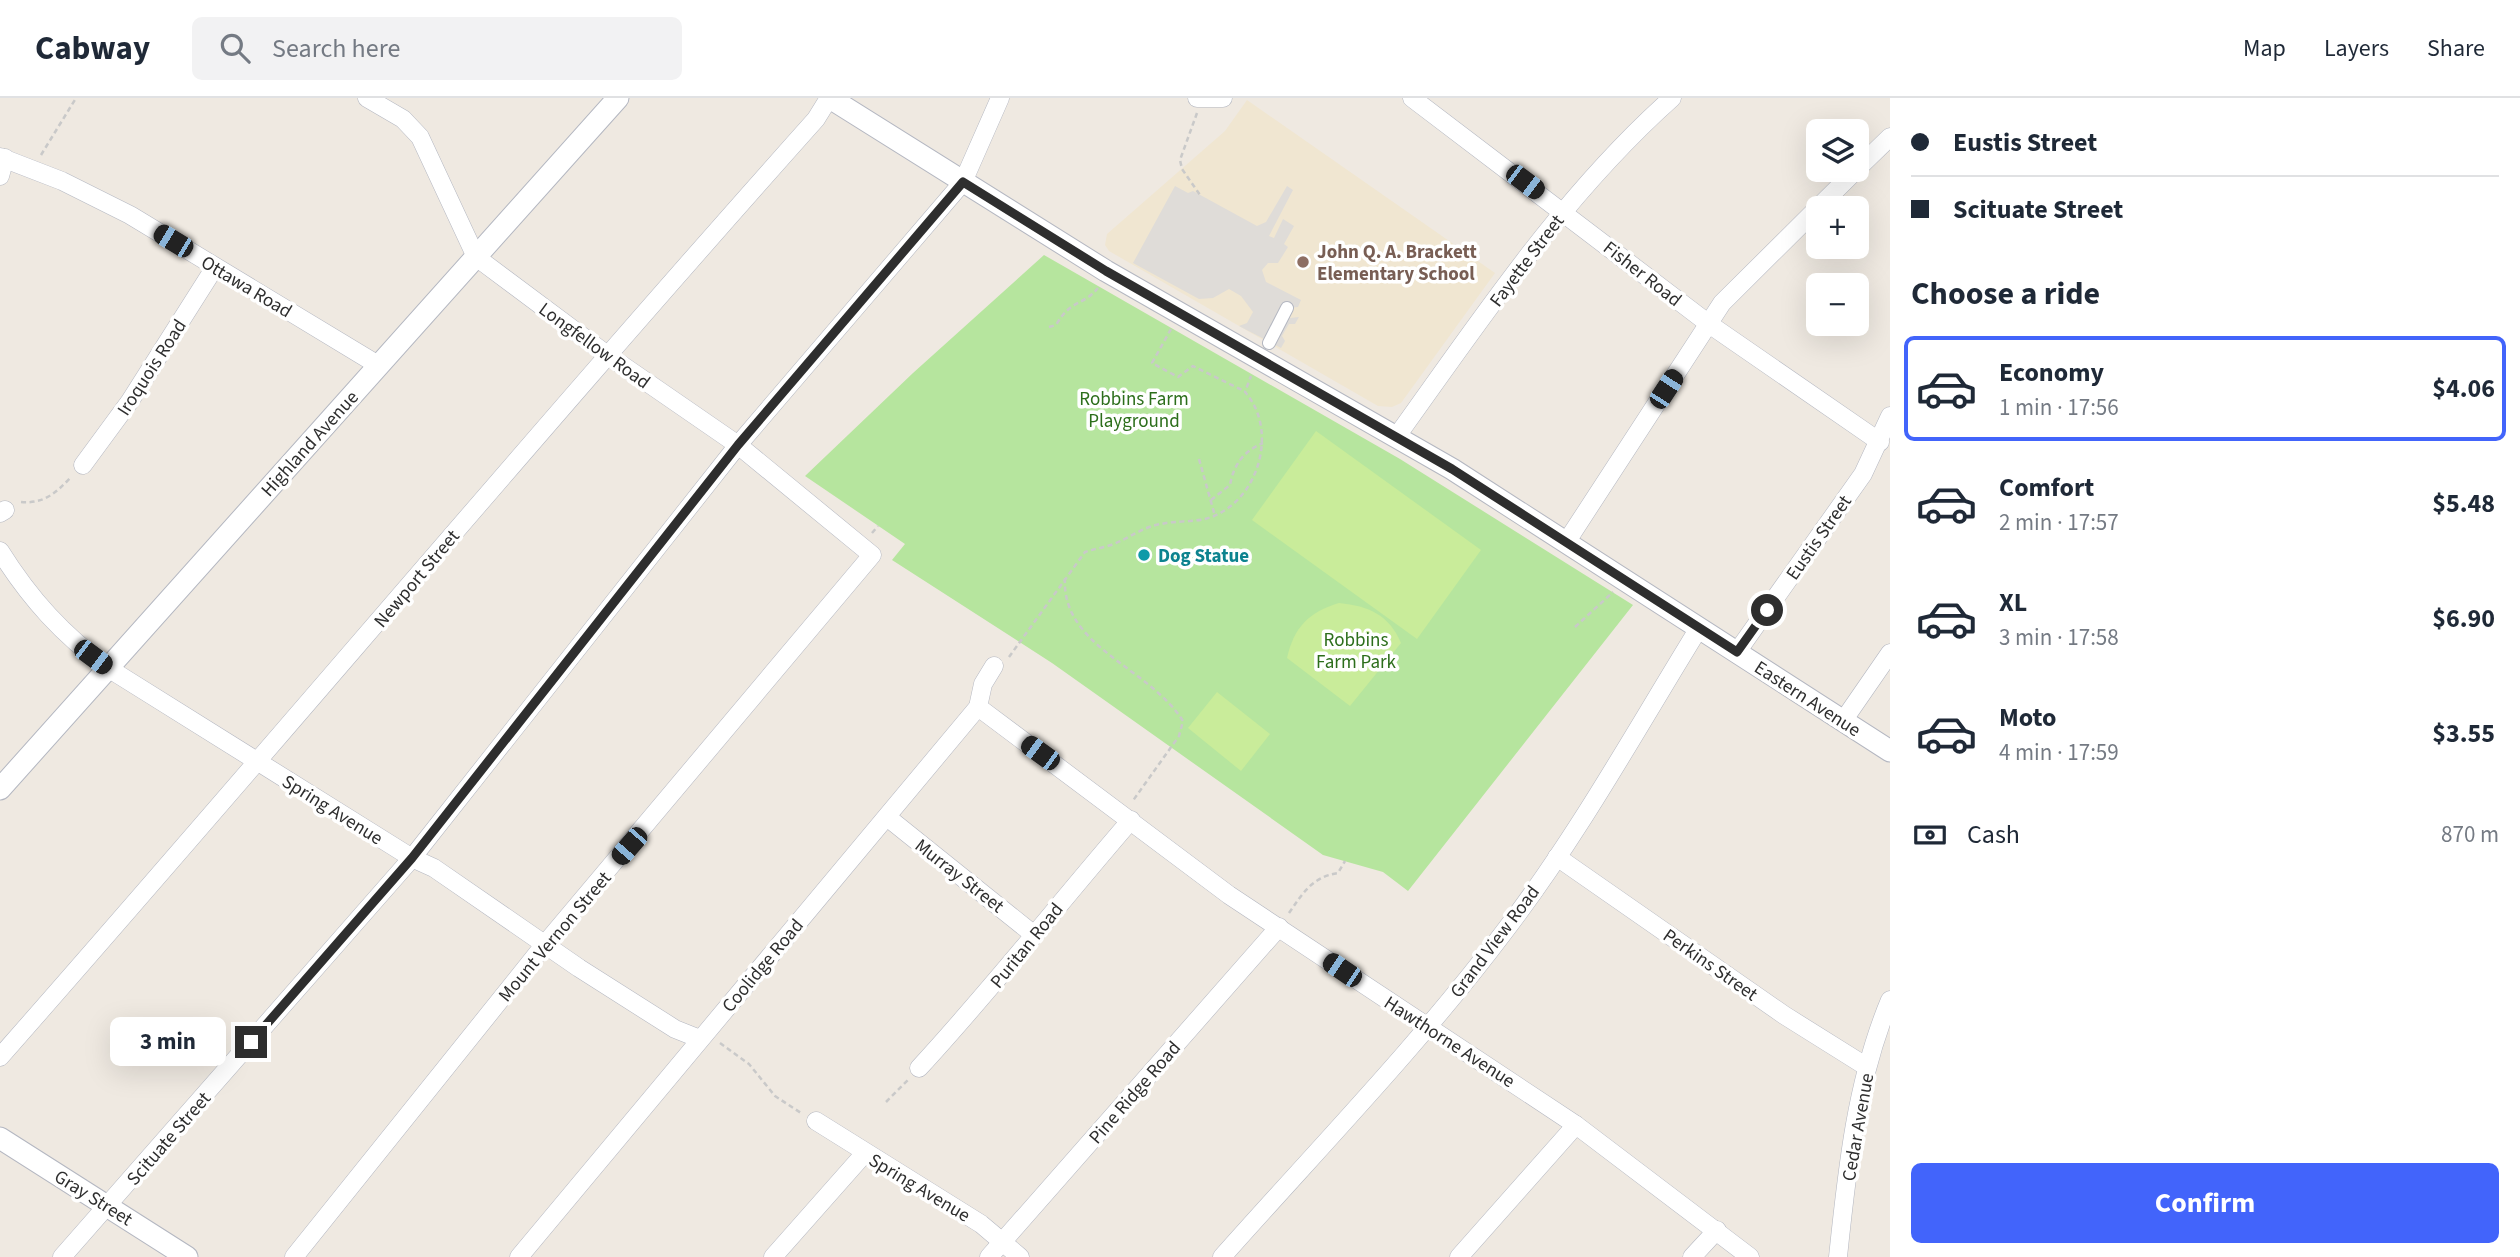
<!DOCTYPE html>
<meta charset="utf-8">
<style>
body{margin:0;font-family:"Source Sans 3",sans-serif;background:#f2f2f3;color:#1f2937;height:100vh;display:flex;flex-direction:column;font-size:26px;white-space:nowrap}
*{box-sizing:border-box;margin:0}
p{font-size:23px;color:#747a83}
.icon{flex:none;width:38px;height:38px;fill:none;stroke:currentColor;stroke-width:2;stroke-linecap:round;stroke-linejoin:round}
.map{position:relative;flex:1;overflow:hidden}
.panel{display:flex;flex-direction:column;background:#fff;width:630px}
.panel>*{flex:none}
.banner{display:grid;align-content:center;height:154px;padding:0 21px;background:#fff}
.controls{position:absolute;left:1806px;top:21px;display:grid;gap:14px}
.controls a{display:grid;place-items:center;width:63px;height:63px;border-radius:10px;background:#fff;box-shadow:0 7px 28px #0002;font-size:35px}
.end{position:absolute;width:32px;height:32px;margin:-16px;border:9px solid #2e2e2e;background:#fff;box-shadow:0 0 0 4px #fff}
.from{border-radius:50%}
.bubble{position:absolute;height:49px;border-radius:10px;background:#fff;box-shadow:0 7px 28px #0002;font-size:23px;font-weight:700;line-height:49px;text-align:center}
.car{position:absolute;width:21px;height:42px;margin:-21px -10px;border-radius:9px;box-shadow:0 0 5px 2px #0007;background:linear-gradient(#222 24%,#8ab4d8 0 40%,#222 0 76%,#8ab4d8 0 86%,#222 0)}
.banner b{display:flex;align-items:center;gap:24px;height:66px;font-size:26px}
.banner b+b{border-top:2px solid #e0e1e3}
.banner i{width:18px;height:18px;background:#1f2937}
ul{padding:0;list-style:none}
li{display:flex;align-items:center;gap:21px;height:105px;margin:0 14px 10px;padding:0 7px;border:4px solid transparent;border-radius:10px}
li div{flex:1}
li b{display:block;font-size:26px}
li em{font-style:normal;font-weight:700}
li.on{border-color:#4264fb}
li>.icon{width:63px;height:63px;stroke-width:1.5}
h2{padding:0 21px;font-size:32px;line-height:84px}
.pay{display:flex;align-items:center;gap:18px;height:77px;padding:0 21px;font-size:26px}
.pay p{margin-inline-start:auto}
.cta{display:flex;gap:14px;margin-top:auto;padding:14px 21px}
.cta a{flex:1;height:80px;border-radius:10px;background:#4264fb;color:#fff;font-size:28px;font-weight:700;line-height:80px;text-align:center}
header{display:flex;align-items:center;gap:42px;box-sizing:border-box;height:98px;padding:0 35px;background:#fff;border-bottom:2px solid #e0e1e3}
header strong{font-size:33px}
nav{display:flex;gap:38px;margin-inline-start:auto;font-size:24px}
.search{width:490px;height:63px;background:#f2f2f3;display:flex;align-items:center;gap:18px;box-sizing:border-box;padding:0 24px;border-radius:10px;color:#747a83;font-size:26px}
main{display:flex;flex:1;min-height:0}
.map>svg:first-child{display:block}
.education{fill:#f0e6d1}
.green{fill:#b6e59e}
.pitch{fill:#c9ec9a}
.plaza{fill:#dfdcd8}
.lines{fill:none;stroke-linecap:round;stroke-linejoin:round}
.pedestrian-casing{stroke:#b4b7c1;stroke-width:14}
.minor-casing{stroke:#b4b7c1;stroke-width:19}
.tertiary-casing{stroke:#b4b7c1;stroke-width:23}
.path{stroke:#c9c9c9;stroke-width:2.5;stroke-dasharray:5 3.5;stroke-linecap:butt}
.pedestrian{stroke:#fff;stroke-width:12}
.minor{stroke:#fff;stroke-width:18}
.tertiary{stroke:#fff;stroke-width:21}
.route{stroke:#2e2e2e;stroke-width:9}
.education-dot{fill:#8d6e63;stroke:#fff;stroke-width:2.5}
.culture-dot{fill:#0f9aa8;stroke:#fff;stroke-width:2.5}
.labels{text-anchor:middle;stroke-width:7;stroke-linejoin:round;paint-order:stroke}
.education-label{font-size:19px;font-weight:bold;fill:#785e54;stroke:#fff;text-anchor:start}
.street-label{font-size:19px;fill:#2e2e2e;stroke:#fff}
.park-label{font-size:19px;fill:#2c6e1b;stroke:#fff}
.culture-label{font-size:19px;font-weight:bold;fill:#0d838f;stroke:#fff;text-anchor:start}
</style>
<header>
<strong>Cabway</strong>
<div class="search"><svg class="icon" aria-label="search" viewBox="0 0 24 24"><circle cx="10" cy="10" r="6"/><path d="M15 15l6 6"/></svg>Search here</div>
<nav><a>Map</a><a>Layers</a><a>Share</a></nav>
</header>
<main>
<div class="map">
<svg width="1890" height="1159" viewBox="0 0 1890 1159">
<rect width="100%" height="100%" fill="#efe9e1"/>
<path class="education" d="M1247 2 1495 175 1401 305 1392 309 1378 308 1109 153 1105 147 1107 136 1225 33Z"/>
<path class="green" d="M1044 157 1400 361 1633 507 1408 793 1383 774 1323 757 1052 565 892 462 905 446 805 378 913 275Z"/>
<g class="pitch">
<path d="M1316 333 1481 452 1417 541 1252 422Z"/>
<path d="M1339 505C1369 508 1389 517 1401 545L1350 608 1287 560C1294 529 1309 514 1339 505Z"/>
<path d="M1217 594 1270 636 1241 673 1188 630Z"/>
</g>
<path class="plaza" d="M1175 88 1188 95 1193 93 1257 128 1266 124 1287 88 1293 92 1269 138 1274 140 1283 121 1294 128 1284 146 1288 149 1278 165H1268L1262 172 1266 184 1301 202 1298 209 1289 210 1290 220 1299 219 1295 226H1289L1282 238 1285 243 1281 250 1239 228 1247 225 1253 214 1241 198 1229 191 1213 200 1199 201 1133 165Z"/>
<g class="lines">
<g class="pedestrian-casing">
<path id="pedestrian" d="M1269 245 1287 210"/>
</g>
<g class="minor-casing">
<g id="minor">
<path d="M1197 0H1223"/>
<path d="M1412 0 1709 226 1880 344"/>
<path d="M0 59 62 83 130 117 378 267"/>
<path d="M1857 71 1890 39"/>
<path d="M0 78 5 60"/>
<path d="M1397 338C1482 220 1563 97 1672 0"/>
<path d="M83 367 130 303 215 169"/>
<path d="M0 415 5 412"/>
<path d="M1567 443 1722 205 1856 72"/>
<path d="M0 453C30 501 63 537 108 570L412 760 434 770 579 870 675 931 700 941"/>
<path d="M1737 554 1863 376 1890 318"/>
<path d="M978 609 1229 797 1576 1027 1750 1159"/>
<path d="M1843 623 1890 555"/>
<path d="M887 719 1033 836"/>
<path d="M1557 759 1784 917 1867 969"/>
<path d="M0 959C274 648 540 330 816 21L829 0"/>
<path d="M919 970C993 890 1060 804 1131 722"/>
<path d="M816 1023 981 1126 1020 1159"/>
<path d="M62 1159 412 760 738 347 963 84 1000 0"/>
<path d="M294 1159 545 846 872 457 738 347 606 256 476 159 420 39 403 21 367 0"/>
<path d="M519 1159 978 609 983 586 994 568"/>
<path d="M773 1159 865 1055"/>
<path d="M989 1159 1279 829"/>
<path d="M1222 1159C1317 1052 1418 948 1504 834 1577 739 1636 632 1699 530"/>
<path d="M1459 1159 1576 1027"/>
<path d="M1692 1159 1717 1132"/>
<path d="M1838 1159C1847 1072 1856 983 1890 902"/>
</g>
</g>
<g class="tertiary-casing">
<g id="tertiary">
<path d="M830 0 1106 173 1452 371 1890 653"/>
<path d="M0 691 618 0"/>
<path d="M0 1040 187 1159"/>
</g>
</g>
<g class="path">
<path d="M1197 15 1180 62 1182 71 1200 97"/>
<path d="M41 57 76 0"/>
<path d="M1049 229 1056 227C1071 201 1083 208 1098 190"/>
<path d="M1171 231 1152 265 1178 279 1193 268 1244 293"/>
<path d="M1199 361 1215 418"/>
<path d="M1211 402 1230 387C1234 366 1243 354 1263 345"/>
<path d="M21 404C44 406 56 395 71 379"/>
<path d="M872 435 878 428"/>
<path d="M1065 480C1061 549 1149 569 1183 623L1179 638 1132 704"/>
<path d="M1575 529 1613 494"/>
<path d="M1009 559 1085 454C1093 451 1102 450 1111 447 1128 441 1142 429 1161 426 1178 422 1198 425 1214 418 1260 399 1278 331 1245 294L1251 278"/>
<path d="M1289 815C1303 795 1312 779 1338 775L1345 763"/>
<path d="M720 945 749 966 775 998 801 1015"/>
<path d="M886 1004 908 982"/>
</g>
<use href="#pedestrian" class="pedestrian"/>
<use href="#minor" class="minor"/>
<use href="#tertiary" class="tertiary"/>
</g>
<g class="lines">
<path class="route" d="M251 944 412 760 738 347 963 84 1106 173 1452 371 1737 554 1767 512"/>
</g>
<circle class="education-dot" cx="1303" cy="164" r="7"/>
<circle class="culture-dot" cx="1144" cy="457" r="7"/>
<g class="labels">
<g class="education-label">
<text x="1317" y="160">John Q. A. Brackett<tspan x="1317" dy="22">Elementary School</tspan></text>
</g>
<g class="street-label">
<text transform="translate(1526 162) rotate(-53)" y="7">Fayette Street</text>
<text transform="translate(1643 175) rotate(38)" y="7">Fisher Road</text>
<text transform="translate(247 188) rotate(31)" y="7">Ottawa Road</text>
<text transform="translate(595 247) rotate(36)" y="7">Longfellow Road</text>
<text transform="translate(151 269) rotate(-57)" y="7">Iroquois Road</text>
<text transform="translate(309 345) rotate(-48)" y="7">Highland Avenue</text>
<text transform="translate(1818 439) rotate(-55)" y="7">Eustis Street</text>
<text transform="translate(416 480) rotate(-50)" y="7">Newport Street</text>
<text transform="translate(1808 600) rotate(33)" y="7">Eastern Avenue</text>
<text transform="translate(333 711) rotate(32)" y="7">Spring Avenue</text>
<text transform="translate(960 777) rotate(38)" y="7">Murray Street</text>
<text transform="translate(554 838) rotate(-50)" y="7">Mount Vernon Street</text>
<text transform="translate(1494 843) rotate(-53)" y="7">Grand View Road</text>
<text transform="translate(1026 847) rotate(-51)" y="7">Puritan Road</text>
<text transform="translate(1711 866) rotate(35)" y="7">Perkins Street</text>
<text transform="translate(762 867) rotate(-50)" y="7">Coolidge Road</text>
<text transform="translate(1450 943) rotate(33)" y="7">Hawthorne Avenue</text>
<text transform="translate(1134 994) rotate(-49)" y="7">Pine Ridge Road</text>
<text transform="translate(1857 1029) rotate(-80)" y="7">Cedar Avenue</text>
<text transform="translate(168 1040) rotate(-49)" y="7">Scituate Street</text>
<text transform="translate(920 1089) rotate(31)" y="7">Spring Avenue</text>
<text transform="translate(94 1099) rotate(32)" y="7">Gray Street</text>
</g>
<g class="park-label">
<text x="1134" y="307">Robbins Farm<tspan x="1134" dy="22">Playground</tspan></text>
<text x="1356" y="548">Robbins<tspan x="1356" dy="22">Farm Park</tspan></text>
</g>
<g class="culture-label">
<text x="1158" y="464">Dog Statue</text>
</g>
</g>
</svg>
<div class="controls">
<a><svg class="icon" aria-label="layers" viewBox="0 0 24 24"><path d="M12 4l9 5-9 5-9-5zM3 14l9 5 9-5"/></svg></a>
<a>+</a>
<a>−</a>
</div>
<i class="end from" style="left:1767px;top:512px"></i>
<i class="end" style="left:251px;top:944px"></i>
<div class="bubble" style="left:110px;top:919px;width:116px">3 min</div>
<i class="car" style="left:1525px;top:84px;rotate:127deg"></i>
<i class="car" style="left:173px;top:143px;rotate:301deg"></i>
<i class="car" style="left:1666px;top:291px;rotate:33deg"></i>
<i class="car" style="left:93px;top:559px;rotate:127deg"></i>
<i class="car" style="left:1040px;top:655px;rotate:306deg"></i>
<i class="car" style="left:629px;top:748px;rotate:221deg"></i>
<i class="car" style="left:1342px;top:872px;rotate:304deg"></i>
</div>
<section class="panel">
<div class="banner">
<b><i class="from"></i>Eustis Street</b>
<b><i></i>Scituate Street</b>
</div>
<h2>Choose a ride</h2>
<ul>
<li class="on"><svg class="icon" aria-label="car" viewBox="0 0 24 24"><path d="M5 17H2v-5l4-1 3-4h7l3 4 3 1v5h-3M9 17h6M6 11h13"/><circle cx="7" cy="17" r="2"/><circle cx="17" cy="17" r="2"/></svg><div><b>Economy</b><p>1 min · 17:56</p></div><em>$4.06</em></li>
<li><svg class="icon" aria-label="car" viewBox="0 0 24 24"><path d="M5 17H2v-5l4-1 3-4h7l3 4 3 1v5h-3M9 17h6M6 11h13"/><circle cx="7" cy="17" r="2"/><circle cx="17" cy="17" r="2"/></svg><div><b>Comfort</b><p>2 min · 17:57</p></div><em>$5.48</em></li>
<li><svg class="icon" aria-label="car" viewBox="0 0 24 24"><path d="M5 17H2v-5l4-1 3-4h7l3 4 3 1v5h-3M9 17h6M6 11h13"/><circle cx="7" cy="17" r="2"/><circle cx="17" cy="17" r="2"/></svg><div><b>XL</b><p>3 min · 17:58</p></div><em>$6.90</em></li>
<li><svg class="icon" aria-label="car" viewBox="0 0 24 24"><path d="M5 17H2v-5l4-1 3-4h7l3 4 3 1v5h-3M9 17h6M6 11h13"/><circle cx="7" cy="17" r="2"/><circle cx="17" cy="17" r="2"/></svg><div><b>Moto</b><p>4 min · 17:59</p></div><em>$3.55</em></li>
</ul>
<div class="pay"><svg class="icon" aria-label="cash" viewBox="0 0 24 24"><path d="M3 7h18v10H3z"/><circle cx="12" cy="12" r="2"/></svg>Cash<p>870 m</p></div>
<div class="cta"><a>Confirm</a></div>
</section>
</main>
